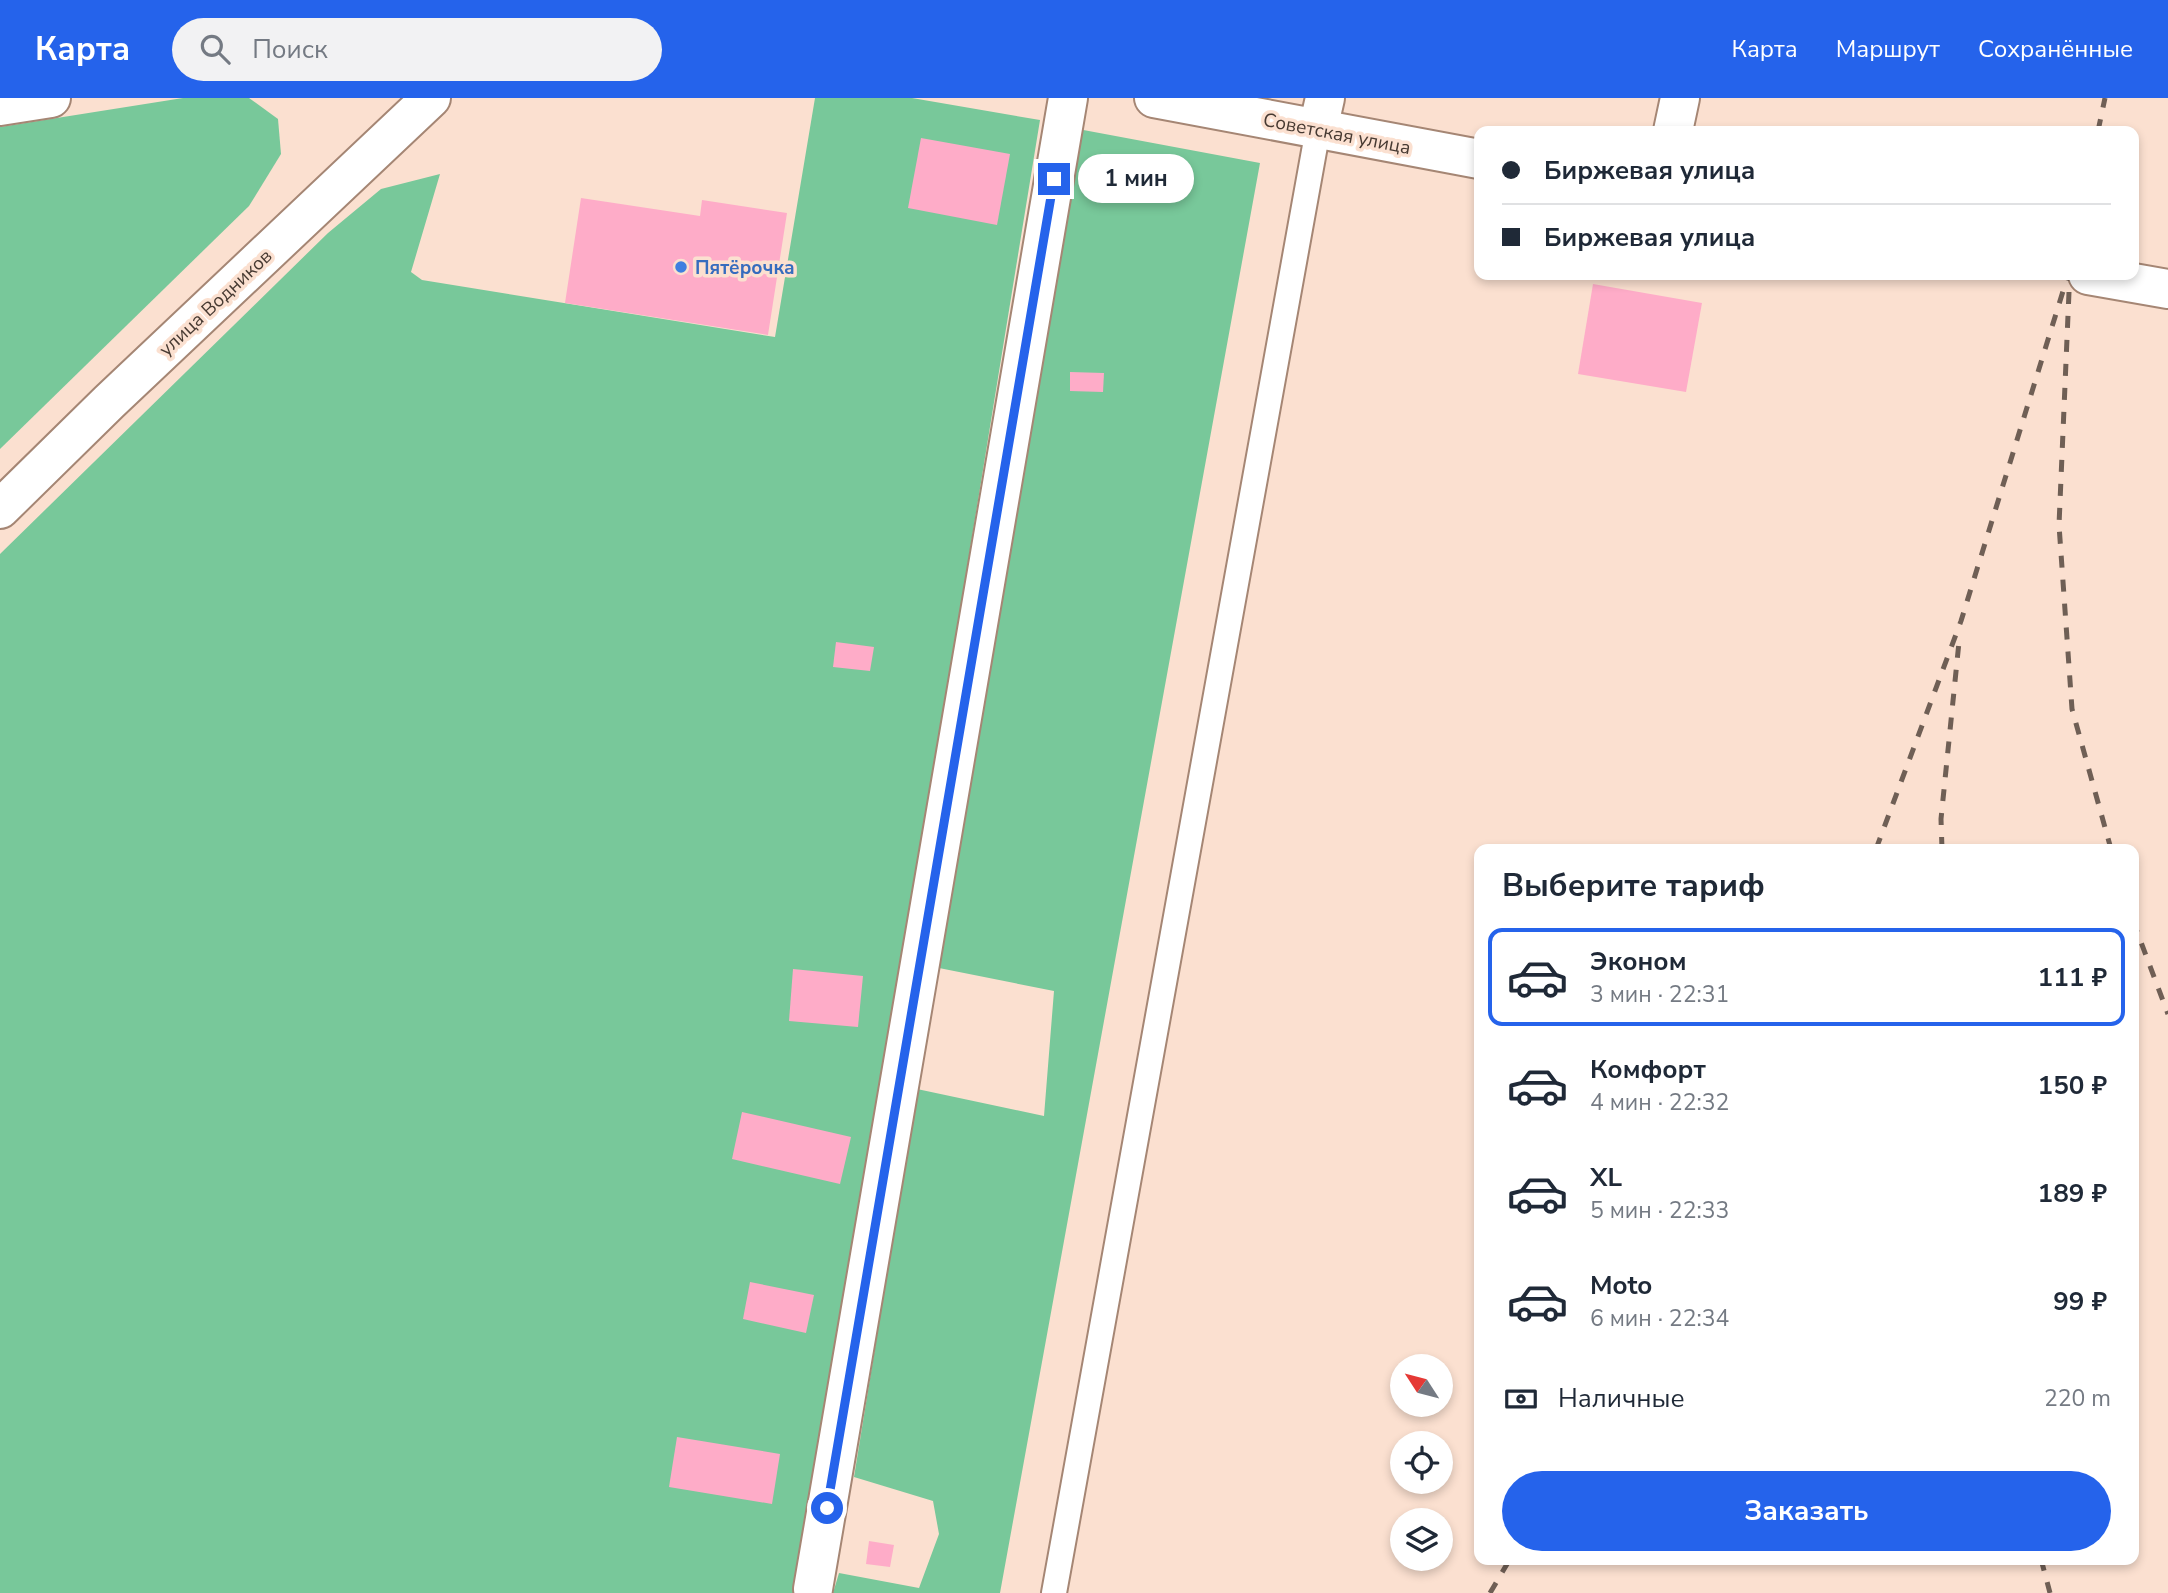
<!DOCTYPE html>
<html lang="ru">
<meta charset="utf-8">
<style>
body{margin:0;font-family:"Nunito Sans",sans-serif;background:#f2f2f3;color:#1f2937;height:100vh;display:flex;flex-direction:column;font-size:26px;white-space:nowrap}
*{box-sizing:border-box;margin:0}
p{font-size:23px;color:#747a83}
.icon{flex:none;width:38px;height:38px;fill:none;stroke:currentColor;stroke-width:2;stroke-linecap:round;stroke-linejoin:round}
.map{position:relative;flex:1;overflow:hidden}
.sheet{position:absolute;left:1474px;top:746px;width:665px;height:721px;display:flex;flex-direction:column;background:#fff;border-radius:14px;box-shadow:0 4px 10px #0003}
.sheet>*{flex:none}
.hud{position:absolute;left:1474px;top:28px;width:665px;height:154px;border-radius:14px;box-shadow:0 4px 10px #0003;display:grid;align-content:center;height:154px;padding:0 28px;background:#fff}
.needle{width:46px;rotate:306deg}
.controls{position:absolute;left:1390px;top:1256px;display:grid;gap:14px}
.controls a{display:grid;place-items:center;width:63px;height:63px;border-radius:50%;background:#fff;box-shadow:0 4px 10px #0003;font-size:35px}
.end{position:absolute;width:32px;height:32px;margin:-16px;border:9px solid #2563eb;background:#fff;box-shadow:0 0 0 4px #fff}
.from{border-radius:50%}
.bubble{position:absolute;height:49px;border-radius:24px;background:#fff;box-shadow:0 4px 10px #0003;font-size:23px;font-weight:700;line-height:49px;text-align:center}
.hud b{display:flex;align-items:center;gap:24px;height:66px;font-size:26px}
.hud b+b{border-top:2px solid #e0e1e3}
.hud i{width:18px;height:18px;background:#1f2937}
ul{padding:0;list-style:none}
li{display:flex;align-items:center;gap:21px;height:98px;margin:0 14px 10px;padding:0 14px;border:4px solid transparent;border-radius:14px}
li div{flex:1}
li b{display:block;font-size:26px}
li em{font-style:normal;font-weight:700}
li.active{border-color:#2563eb}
li>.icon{width:63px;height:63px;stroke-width:1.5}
h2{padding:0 28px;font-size:32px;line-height:84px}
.pay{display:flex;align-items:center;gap:18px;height:77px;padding:0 28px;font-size:26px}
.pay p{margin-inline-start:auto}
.action{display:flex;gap:14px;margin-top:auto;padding:14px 28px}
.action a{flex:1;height:80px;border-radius:42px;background:#2563eb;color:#fff;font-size:28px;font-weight:700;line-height:80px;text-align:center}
header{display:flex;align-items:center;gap:42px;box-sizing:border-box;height:98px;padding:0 35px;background:#2563eb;color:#fff}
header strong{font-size:33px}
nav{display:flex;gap:38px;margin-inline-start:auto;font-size:24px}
.search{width:490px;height:63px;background:#f2f2f3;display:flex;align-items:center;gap:18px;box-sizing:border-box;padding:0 24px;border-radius:38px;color:#747a83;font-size:26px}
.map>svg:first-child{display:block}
.green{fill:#78c89a}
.building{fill:#feacc8}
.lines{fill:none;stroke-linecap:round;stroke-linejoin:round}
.service-casing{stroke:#a58674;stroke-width:28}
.minor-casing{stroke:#a58674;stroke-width:42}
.secondary-casing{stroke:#a58674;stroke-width:42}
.service{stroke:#fff;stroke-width:24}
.minor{stroke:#fff;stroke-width:38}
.secondary{stroke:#fff;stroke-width:38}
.rail{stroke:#6f5f55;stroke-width:5;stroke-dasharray:12 12;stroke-linecap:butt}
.route{stroke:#2563eb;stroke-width:9}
.shop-dot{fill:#3f7fe0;stroke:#fbe0d0;stroke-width:2.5}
.labels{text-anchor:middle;stroke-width:7;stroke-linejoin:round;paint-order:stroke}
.street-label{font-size:19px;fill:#473a32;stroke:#fbe0d0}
.shop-label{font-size:19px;font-weight:bold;fill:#366cbe;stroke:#fbe0d0;text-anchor:start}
</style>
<header>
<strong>Карта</strong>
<div class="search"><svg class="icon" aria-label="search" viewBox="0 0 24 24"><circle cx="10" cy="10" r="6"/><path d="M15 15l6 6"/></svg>Поиск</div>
<nav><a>Карта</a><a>Маршрут</a><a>Сохранённые</a></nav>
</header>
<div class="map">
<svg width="2168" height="1495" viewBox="0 0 2168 1495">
<rect width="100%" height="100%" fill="#fbe0d0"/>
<g class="green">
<path d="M183 0H249L278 21 281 56 249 108 0 351V29Z"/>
<path d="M815 0H912L1040 22 800 1495H0V456L328 135 381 91 440 76 411 174 422 182 775 239Z"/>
<path d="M1078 31 1260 65 1000 1495H833L839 1475 919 1490 939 1436 933 1403 854 1379 917 991 1044 1018 1054 893 939 870Z"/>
</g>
<g class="building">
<path d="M921 40 1010 56 997 127 908 110Z"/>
<path d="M581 100 700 118 702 102 787 115 768 237 565 205Z"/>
<path d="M1593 186 1702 205 1686 294 1578 276Z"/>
<path d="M1070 274 1104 275 1103 294 1070 293Z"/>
<path d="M836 544 874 549 870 573 833 569Z"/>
<path d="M793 871 863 878 858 929 789 923Z"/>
<path d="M742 1014 851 1039 840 1086 732 1061Z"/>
<path d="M750 1184 814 1197 806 1235 743 1221Z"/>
<path d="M677 1339 780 1356 772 1406 669 1389Z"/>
<path d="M869 1443 894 1447 890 1469 866 1466Z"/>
</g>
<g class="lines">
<g class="service-casing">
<path id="service" d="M1054 1495 1318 31"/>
</g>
<g class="minor-casing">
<g id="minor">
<path d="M0 8 51 0"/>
<path d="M1318 31 1325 0"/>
<path d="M1673 33 1680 0"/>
<path d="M813 1491 1068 0"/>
</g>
</g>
<g class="secondary-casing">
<g id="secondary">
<path d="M1154 0 1479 61"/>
<path d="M2088 177 2168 191"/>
<path d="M0 411 109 304 431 0"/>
</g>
</g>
<use href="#service" class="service"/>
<use href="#minor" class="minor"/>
<use href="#secondary" class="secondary"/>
<g class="rail">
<path d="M2098 33 2105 0"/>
<path d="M2069 194 2059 427 2072 611 2111 751"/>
<path d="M1876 751 1961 523 2068 177"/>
<path d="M1942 751 1941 721 1959 544"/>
<path d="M2133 823 2168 916"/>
<path d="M2041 1461 2050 1495"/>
<path d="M1490 1495 1510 1461"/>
</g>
</g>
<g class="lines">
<path class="route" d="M827 1410 1054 81"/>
</g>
<circle class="shop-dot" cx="681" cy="169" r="7"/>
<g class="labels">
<g class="street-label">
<text transform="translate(1337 35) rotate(11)" y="7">Советская улица</text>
<text transform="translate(215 204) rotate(-43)" y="7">улица Водников</text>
</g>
<g class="shop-label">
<text x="695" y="176">Пятёрочка</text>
</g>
</g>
</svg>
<div class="controls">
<a><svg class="needle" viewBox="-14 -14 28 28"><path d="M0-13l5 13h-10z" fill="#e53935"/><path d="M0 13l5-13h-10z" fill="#747a83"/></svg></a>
<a><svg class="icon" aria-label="locate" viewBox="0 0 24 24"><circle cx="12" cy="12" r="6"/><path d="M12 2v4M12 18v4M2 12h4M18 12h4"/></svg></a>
<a><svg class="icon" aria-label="layers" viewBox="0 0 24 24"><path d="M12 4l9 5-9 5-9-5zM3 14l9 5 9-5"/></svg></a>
</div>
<i class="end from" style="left:827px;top:1410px"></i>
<i class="end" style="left:1054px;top:81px"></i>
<div class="bubble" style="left:1078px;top:56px;width:116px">1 мин</div>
<div class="hud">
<b><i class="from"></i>Биржевая улица</b>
<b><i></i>Биржевая улица</b>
</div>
<section class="sheet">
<h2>Выберите тариф</h2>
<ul>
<li class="active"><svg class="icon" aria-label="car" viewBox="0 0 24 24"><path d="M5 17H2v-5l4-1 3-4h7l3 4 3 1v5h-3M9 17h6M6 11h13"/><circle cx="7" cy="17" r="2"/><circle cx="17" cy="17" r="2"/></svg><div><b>Эконом</b><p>3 мин · 22:31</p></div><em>111 ₽</em></li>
<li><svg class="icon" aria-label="car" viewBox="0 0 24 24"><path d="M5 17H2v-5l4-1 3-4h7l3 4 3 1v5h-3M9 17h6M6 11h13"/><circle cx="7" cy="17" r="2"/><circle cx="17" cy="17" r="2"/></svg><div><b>Комфорт</b><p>4 мин · 22:32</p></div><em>150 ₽</em></li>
<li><svg class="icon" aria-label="car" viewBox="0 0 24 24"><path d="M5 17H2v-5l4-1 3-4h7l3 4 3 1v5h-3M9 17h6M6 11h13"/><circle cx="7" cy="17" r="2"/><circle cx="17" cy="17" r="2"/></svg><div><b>XL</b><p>5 мин · 22:33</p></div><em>189 ₽</em></li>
<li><svg class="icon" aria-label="car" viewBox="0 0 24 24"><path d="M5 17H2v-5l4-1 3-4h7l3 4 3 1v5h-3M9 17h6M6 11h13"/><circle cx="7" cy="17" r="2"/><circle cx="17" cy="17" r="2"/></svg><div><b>Moto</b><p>6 мин · 22:34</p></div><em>99 ₽</em></li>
</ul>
<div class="pay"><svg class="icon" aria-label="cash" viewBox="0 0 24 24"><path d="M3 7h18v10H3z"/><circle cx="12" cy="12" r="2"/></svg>Наличные<p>220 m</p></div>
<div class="action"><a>Заказать</a></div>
</section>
</div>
